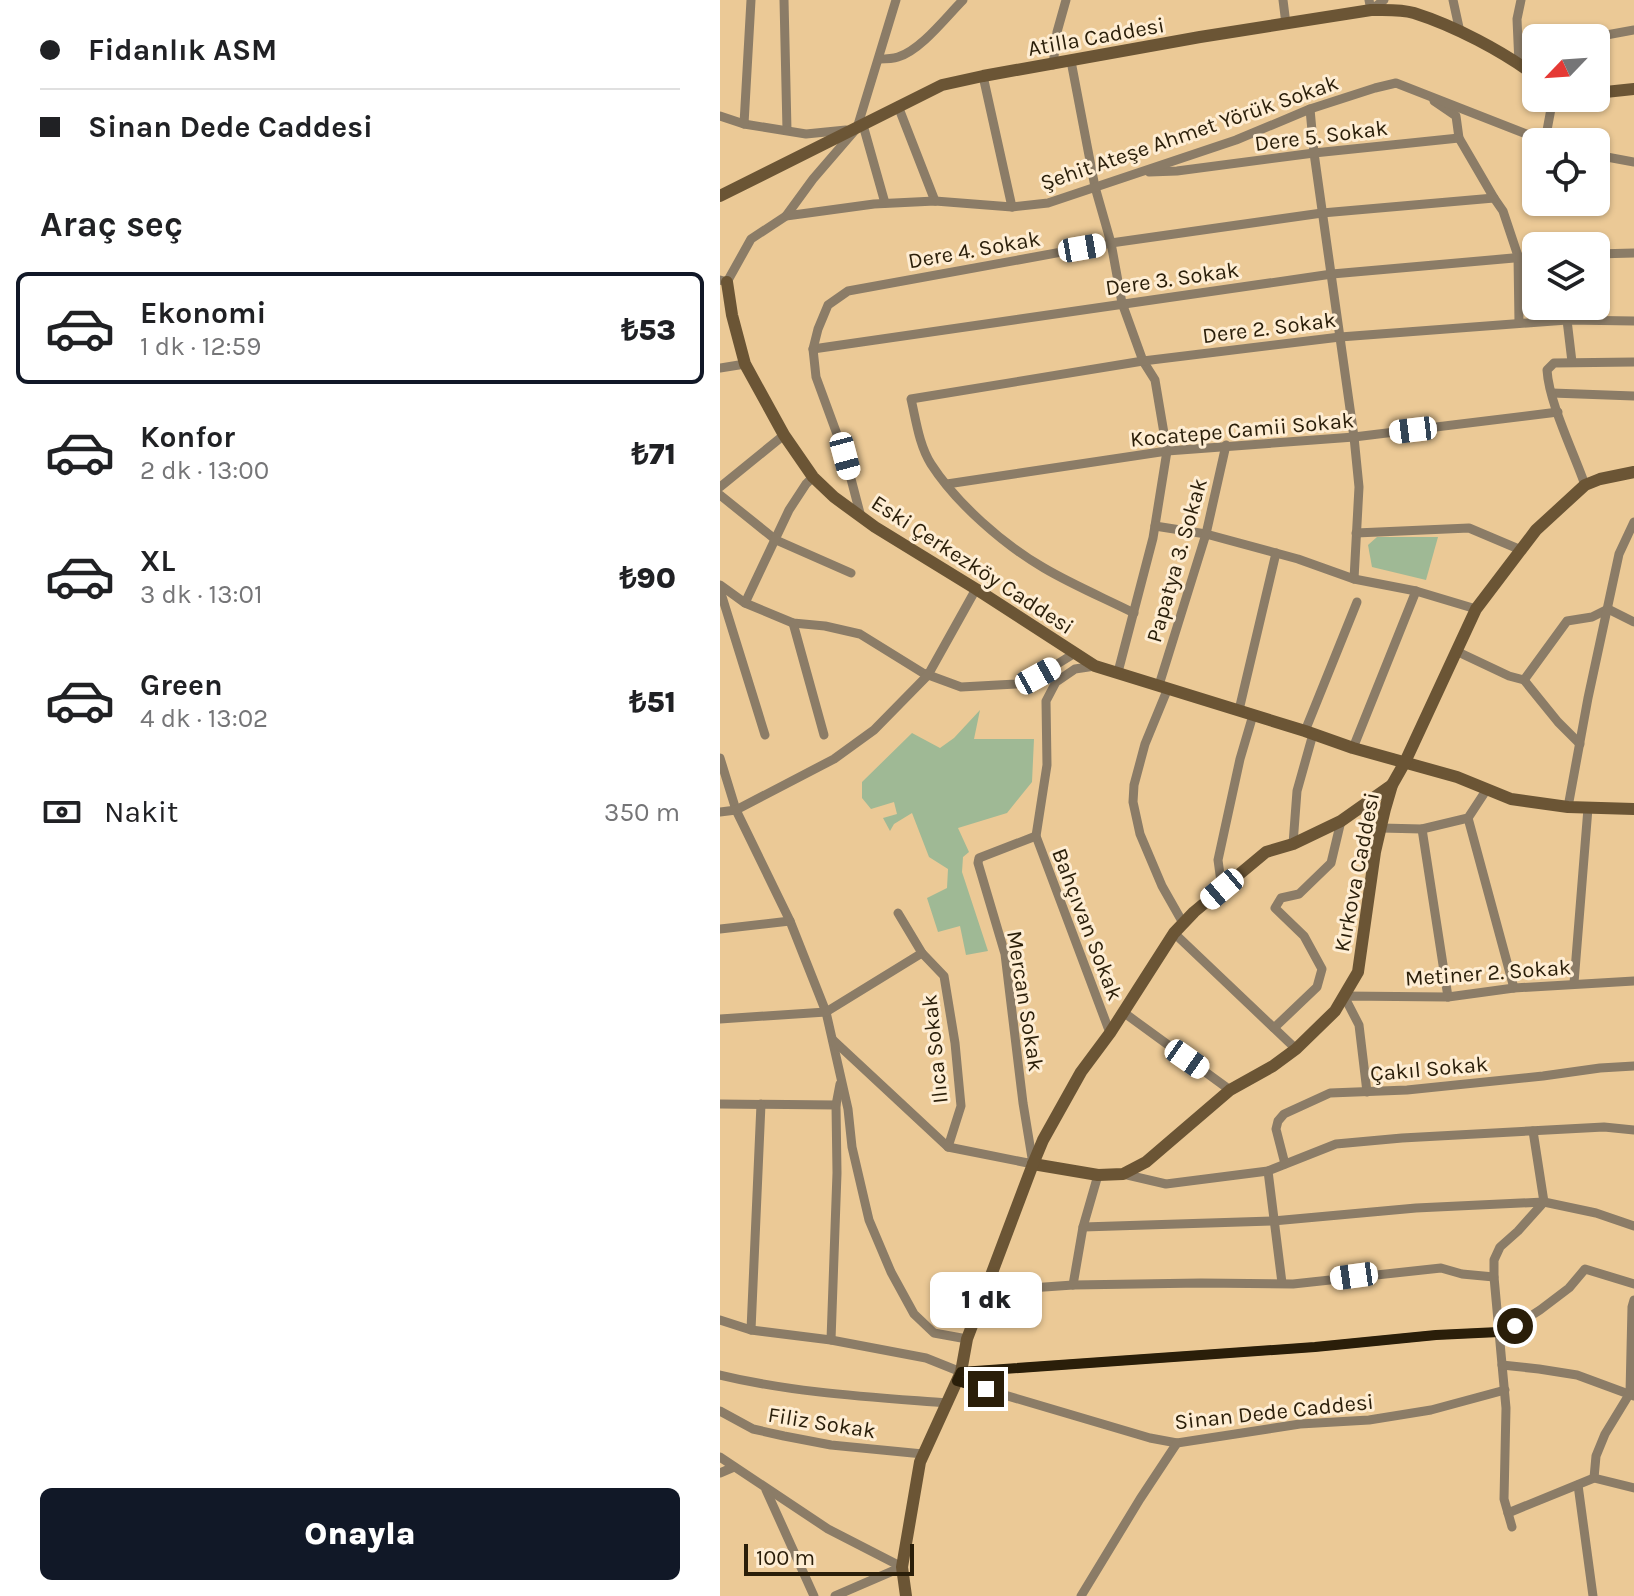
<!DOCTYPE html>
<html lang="tr">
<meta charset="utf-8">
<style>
body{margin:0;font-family:Karla,sans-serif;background:#f6f6f6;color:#202124;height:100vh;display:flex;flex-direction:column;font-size:30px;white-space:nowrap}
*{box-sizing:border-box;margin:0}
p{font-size:26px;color:#757577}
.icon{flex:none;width:44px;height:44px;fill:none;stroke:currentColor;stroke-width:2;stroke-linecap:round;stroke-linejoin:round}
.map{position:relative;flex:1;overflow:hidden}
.drawer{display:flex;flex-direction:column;background:#fff;width:720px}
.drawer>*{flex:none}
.hud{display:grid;align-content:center;height:176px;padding:0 40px;background:#fff}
.needle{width:52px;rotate:245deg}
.controls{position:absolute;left:802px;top:24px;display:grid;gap:16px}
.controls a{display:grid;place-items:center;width:88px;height:88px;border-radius:12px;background:#fff;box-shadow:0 2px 6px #0004;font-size:40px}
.scale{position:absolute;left:24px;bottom:20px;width:170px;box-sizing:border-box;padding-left:8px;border:4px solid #2a1e09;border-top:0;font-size:22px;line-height:28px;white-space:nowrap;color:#2a1e09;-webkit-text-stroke:6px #feedd3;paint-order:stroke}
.end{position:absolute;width:36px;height:36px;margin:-18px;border:10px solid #2a1e09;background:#fff;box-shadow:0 0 0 4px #fff}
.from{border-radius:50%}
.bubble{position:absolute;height:56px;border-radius:12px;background:#fff;box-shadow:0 2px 6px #0004;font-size:26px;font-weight:800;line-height:56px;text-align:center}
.car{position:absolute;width:24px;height:48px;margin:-24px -12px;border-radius:10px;box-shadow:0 0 6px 2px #0007;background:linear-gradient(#fff 24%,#345 0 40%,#fff 0 76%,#345 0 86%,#fff 0)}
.hud b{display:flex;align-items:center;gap:28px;height:76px;font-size:30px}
.hud b+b{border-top:2px solid #e0e0e0}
.hud i{width:20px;height:20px;background:#202124}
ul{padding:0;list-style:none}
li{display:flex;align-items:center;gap:24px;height:112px;margin:0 16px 12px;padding:0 24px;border:4px solid transparent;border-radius:12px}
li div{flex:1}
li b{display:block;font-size:30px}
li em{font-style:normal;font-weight:800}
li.current{border-color:#111827}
li>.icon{width:72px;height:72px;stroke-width:1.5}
h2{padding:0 40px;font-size:36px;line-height:96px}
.pay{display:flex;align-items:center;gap:20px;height:88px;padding:0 40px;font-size:30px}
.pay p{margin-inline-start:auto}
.button{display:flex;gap:16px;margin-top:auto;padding:16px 40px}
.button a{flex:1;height:92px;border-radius:12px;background:#111827;color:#fff;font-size:32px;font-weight:800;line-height:92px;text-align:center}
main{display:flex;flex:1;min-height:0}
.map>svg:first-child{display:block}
.green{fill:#9fb995}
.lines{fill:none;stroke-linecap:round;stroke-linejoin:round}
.street{stroke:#8b7c67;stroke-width:9}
.secondary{stroke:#6b5535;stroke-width:12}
.route{stroke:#2a1e09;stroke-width:10}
.labels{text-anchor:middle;stroke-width:6;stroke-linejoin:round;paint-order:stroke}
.street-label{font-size:22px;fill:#2a1e09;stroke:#feedd3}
</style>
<main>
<section class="drawer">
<div class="hud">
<b><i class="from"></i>Fidanlık ASM</b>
<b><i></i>Sinan Dede Caddesi</b>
</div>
<h2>Araç seç</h2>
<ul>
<li class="current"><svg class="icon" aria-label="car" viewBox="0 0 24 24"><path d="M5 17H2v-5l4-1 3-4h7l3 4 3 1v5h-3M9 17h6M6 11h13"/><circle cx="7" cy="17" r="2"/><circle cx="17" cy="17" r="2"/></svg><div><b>Ekonomi</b><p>1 dk · 12:59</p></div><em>₺53</em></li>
<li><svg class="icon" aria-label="car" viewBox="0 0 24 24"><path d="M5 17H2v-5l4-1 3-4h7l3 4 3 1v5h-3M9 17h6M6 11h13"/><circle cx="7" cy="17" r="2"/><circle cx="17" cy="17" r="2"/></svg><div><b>Konfor</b><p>2 dk · 13:00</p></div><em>₺71</em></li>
<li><svg class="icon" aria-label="car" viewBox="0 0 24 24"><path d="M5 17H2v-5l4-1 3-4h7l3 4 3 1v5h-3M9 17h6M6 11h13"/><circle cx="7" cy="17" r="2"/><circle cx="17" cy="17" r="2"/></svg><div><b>XL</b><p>3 dk · 13:01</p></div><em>₺90</em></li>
<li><svg class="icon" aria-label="car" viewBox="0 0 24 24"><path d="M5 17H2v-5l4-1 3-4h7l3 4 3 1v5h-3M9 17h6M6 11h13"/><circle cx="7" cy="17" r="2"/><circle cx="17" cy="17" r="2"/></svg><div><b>Green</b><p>4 dk · 13:02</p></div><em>₺51</em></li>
</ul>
<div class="pay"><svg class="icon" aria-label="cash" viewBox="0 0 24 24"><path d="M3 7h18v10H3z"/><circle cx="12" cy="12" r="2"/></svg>Nakit<p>350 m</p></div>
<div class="button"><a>Onayla</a></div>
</section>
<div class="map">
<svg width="914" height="1596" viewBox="0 0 914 1596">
<rect width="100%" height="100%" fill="#ebc996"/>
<g class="green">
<path d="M657 537H718L706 580 652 567 648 545Z"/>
<path d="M260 710 254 739H314L312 782 287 813 238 828 249 852 243 857 242 872 268 951 246 955 240 926 218 932 207 898 227 888 228 869 209 857 192 813 174 824 170 831 163 818 177 814 174 802 151 809 142 798V782L192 733 220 748 234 738Z"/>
</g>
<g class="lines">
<g class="street">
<path d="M64 0 67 130"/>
<path d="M563 0 566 24"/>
<path d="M649 0 651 10 664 0"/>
<path d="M733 0 740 32"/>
<path d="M870 38 914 30"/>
<path d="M799 51 816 48"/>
<path d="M159 59C165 59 172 59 178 57 201 50 226 17 243 0"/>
<path d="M351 61 375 187 391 243 402 303 423 361 435 380 447 451 433 538 398 672"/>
<path d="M799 64 797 19 801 0"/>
<path d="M333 65 337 32 346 0"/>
<path d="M263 76 292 207"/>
<path d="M714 101 736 116 739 138 774 198 783 211 798 256 799 323"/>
<path d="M178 106 215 201"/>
<path d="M590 109 594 153 634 437 639 487 634 579"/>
<path d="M0 116 24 124 86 134 126 130"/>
<path d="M24 124 31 0"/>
<path d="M143 125 165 203"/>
<path d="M825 141 833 98"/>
<path d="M876 155 914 162"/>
<path d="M429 172 457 171 594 153 739 138"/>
<path d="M66 216 93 179 137 128 176 0"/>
<path d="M876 254 914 253"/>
<path d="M0 280 7 282 31 239 66 216 154 204 215 201 292 207 328 203 516 140 590 109 655 88 676 83 827 142"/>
<path d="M847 320 852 362"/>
<path d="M93 349 612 274 816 256"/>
<path d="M0 368 25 364"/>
<path d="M832 393 914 396"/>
<path d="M227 484 447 451 634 437 838 412"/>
<path d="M865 485C854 453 829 403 827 370L834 363 914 362"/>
<path d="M0 487 64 435"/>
<path d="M0 495 56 540 131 573"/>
<path d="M141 517 125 456 96 377 93 349 98 329 108 305 128 291 391 243 602 213 774 198"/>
<path d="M435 526 486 534 578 559 634 579 696 591 756 609"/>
<path d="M636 533 749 528 801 550"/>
<path d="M0 585 25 603 73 623 105 626 140 634 203 673 241 687 296 684 318 676 355 653"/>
<path d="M0 590 45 735"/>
<path d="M25 603 69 510 86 484 93 477"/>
<path d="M414 613C384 598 353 585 324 568 284 545 236 503 211 464 199 445 196 420 191 399L423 361 620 337 847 320 914 321"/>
<path d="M73 623 104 735"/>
<path d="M736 651 789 676 804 680 847 621 872 617 888 609 914 622"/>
<path d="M375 666 355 669 336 682 326 701 327 765 316 836 390 1033"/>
<path d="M804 680 838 722 860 744"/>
<path d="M439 685 486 534 506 445"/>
<path d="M448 688 425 744 414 785 413 802 420 834 442 886 463 923"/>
<path d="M519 710 556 553"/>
<path d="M585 731 637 602"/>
<path d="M633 748 696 591"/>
<path d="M0 758 16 810 70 921 106 1012 128 1109 132 1147 149 1220 171 1272 194 1314 214 1333 247 1339"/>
<path d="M848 807 868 698 899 554 914 522"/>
<path d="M0 812 16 810 114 759 154 730 208 675 256 589"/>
<path d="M748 818 794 988"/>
<path d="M661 828 702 829 748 818 767 789"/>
<path d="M702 829 728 997"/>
<path d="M573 844 577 791 593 734"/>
<path d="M502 889 498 860 520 759 533 715"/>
<path d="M178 913 202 953 224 976 235 1043 241 1106 228 1147"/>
<path d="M0 929 70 921"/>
<path d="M454 933 576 1049"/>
<path d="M854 983 868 808"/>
<path d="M403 1012 510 1090"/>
<path d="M0 1019 106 1012 202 953"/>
<path d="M554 1028 597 987 602 969 584 936 555 908 561 898 579 894 611 863 621 821"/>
<path d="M113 1040 228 1147 313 1164 303 1103 285 954 258 863 259 858 316 836"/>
<path d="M647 1092 639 1025 624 996 728 997 794 988 914 981"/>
<path d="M0 1104 116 1105"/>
<path d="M565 1164 556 1129 558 1121 564 1114 610 1093 687 1090 823 1076 880 1068 914 1066"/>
<path d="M548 1171 562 1283"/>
<path d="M403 1174 446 1184 548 1171 616 1144 682 1138 884 1127 914 1130"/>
<path d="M363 1227 553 1221 696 1208 824 1202 876 1213 914 1226"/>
<path d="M353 1285 363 1227 378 1175"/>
<path d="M265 1291 353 1285 481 1283 573 1284 721 1268 742 1274 774 1277"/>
<path d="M0 1320 31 1330 111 1340 206 1358 241 1372 595 1347 716 1335 779 1332 795 1326 820 1310 849 1288 865 1269 914 1284"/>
<path d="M31 1330 41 1104"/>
<path d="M111 1340 117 1173 116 1105 120 1084"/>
<path d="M782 1365 819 1369 857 1375 914 1396"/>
<path d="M0 1375C74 1393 151 1397 227 1403"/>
<path d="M237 1381 430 1438 457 1443 580 1424 649 1420 711 1410 785 1390"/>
<path d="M0 1411 33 1429 64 1436 111 1445 203 1454"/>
<path d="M0 1457 108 1529 182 1567"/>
<path d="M0 1473 14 1467"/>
<path d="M874 1478 876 1456 885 1434 910 1393 912 1307 914 1300"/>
<path d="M858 1485 873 1596"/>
<path d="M46 1490 94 1596"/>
<path d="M788 1513 874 1478 914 1488"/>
<path d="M792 1527 784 1499 786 1408 774 1277V1260L780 1247 798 1231 824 1202 813 1131"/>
<path d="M115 1596 182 1567"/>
<path d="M361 1596 420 1499 457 1443"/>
</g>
<g class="secondary">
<path d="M876 93 914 89"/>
<path d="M0 196 222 85 263 76 480 37 651 10C666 10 681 9 694 13 735 26 782 51 816 76"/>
<path d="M7 282 12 315 25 364 64 435 93 477 114 497 155 527 256 589 375 666 585 731 633 748 737 777 791 799 848 807 914 809"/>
<path d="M313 1164 378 1175 403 1174 426 1162 510 1090 553 1066 576 1049 615 1011 638 972 655 852 665 809 672 785 685 762 756 609 816 530 865 485 880 479 914 472"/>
<path d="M186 1596 182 1567 200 1462 241 1372 247 1339 313 1164 323 1140 361 1072 390 1033 454 933 474 912 546 852 573 844 621 821 672 785"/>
</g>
</g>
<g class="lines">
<path class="route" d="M266 1389 237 1381 241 1372 595 1347 716 1335 779 1332 795 1326"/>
</g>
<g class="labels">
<g class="street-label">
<text transform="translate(376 36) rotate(-10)" y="8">Atilla Caddesi</text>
<text transform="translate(469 132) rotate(-19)" y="8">Şehit Ateşe Ahmet Yörük Sokak</text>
<text transform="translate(601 135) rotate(-7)" y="8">Dere 5. Sokak</text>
<text transform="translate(254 249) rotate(-10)" y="8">Dere 4. Sokak</text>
<text transform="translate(452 278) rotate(-8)" y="8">Dere 3. Sokak</text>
<text transform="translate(549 327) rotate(-7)" y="8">Dere 2. Sokak</text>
<text transform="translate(522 429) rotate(-5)" y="8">Kocatepe Camii Sokak</text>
<text transform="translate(456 560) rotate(-74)" y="8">Papatya 3. Sokak</text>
<text transform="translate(253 564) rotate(33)" y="8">Eski Çerkezköy Caddesi</text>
<text transform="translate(636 872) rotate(-79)" y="8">Kırkova Caddesi</text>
<text transform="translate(368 924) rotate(69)" y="8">Bahçıvan Sokak</text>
<text transform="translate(768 972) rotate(-4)" y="8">Metiner 2. Sokak</text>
<text transform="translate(306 1001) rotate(81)" y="8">Mercan Sokak</text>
<text transform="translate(214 1049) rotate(-96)" y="8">Ilıca Sokak</text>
<text transform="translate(709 1068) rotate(-5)" y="8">Çakıl Sokak</text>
<text transform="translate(554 1411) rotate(-6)" y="8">Sinan Dede Caddesi</text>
<text transform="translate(102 1422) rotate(9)" y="8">Filiz Sokak</text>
</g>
</g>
</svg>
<div class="controls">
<a><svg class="needle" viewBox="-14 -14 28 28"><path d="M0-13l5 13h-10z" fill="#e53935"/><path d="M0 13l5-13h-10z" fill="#757577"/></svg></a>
<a><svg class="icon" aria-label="locate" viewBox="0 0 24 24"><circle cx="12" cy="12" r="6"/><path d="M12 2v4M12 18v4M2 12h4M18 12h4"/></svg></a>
<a><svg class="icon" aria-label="layers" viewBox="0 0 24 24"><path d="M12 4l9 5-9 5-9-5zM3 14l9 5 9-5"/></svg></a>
</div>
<div class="scale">100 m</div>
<i class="end from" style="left:795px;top:1326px"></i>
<i class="end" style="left:266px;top:1389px"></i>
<div class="bubble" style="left:210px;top:1272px;width:112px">1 dk</div>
<i class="car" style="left:362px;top:248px;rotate:80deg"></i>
<i class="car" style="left:693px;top:430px;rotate:263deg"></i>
<i class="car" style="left:125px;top:456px;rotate:165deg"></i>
<i class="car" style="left:318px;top:676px;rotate:61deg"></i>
<i class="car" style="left:502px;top:889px;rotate:230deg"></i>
<i class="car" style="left:467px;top:1059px;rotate:125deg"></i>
<i class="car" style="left:634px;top:1276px;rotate:262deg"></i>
</div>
</main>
